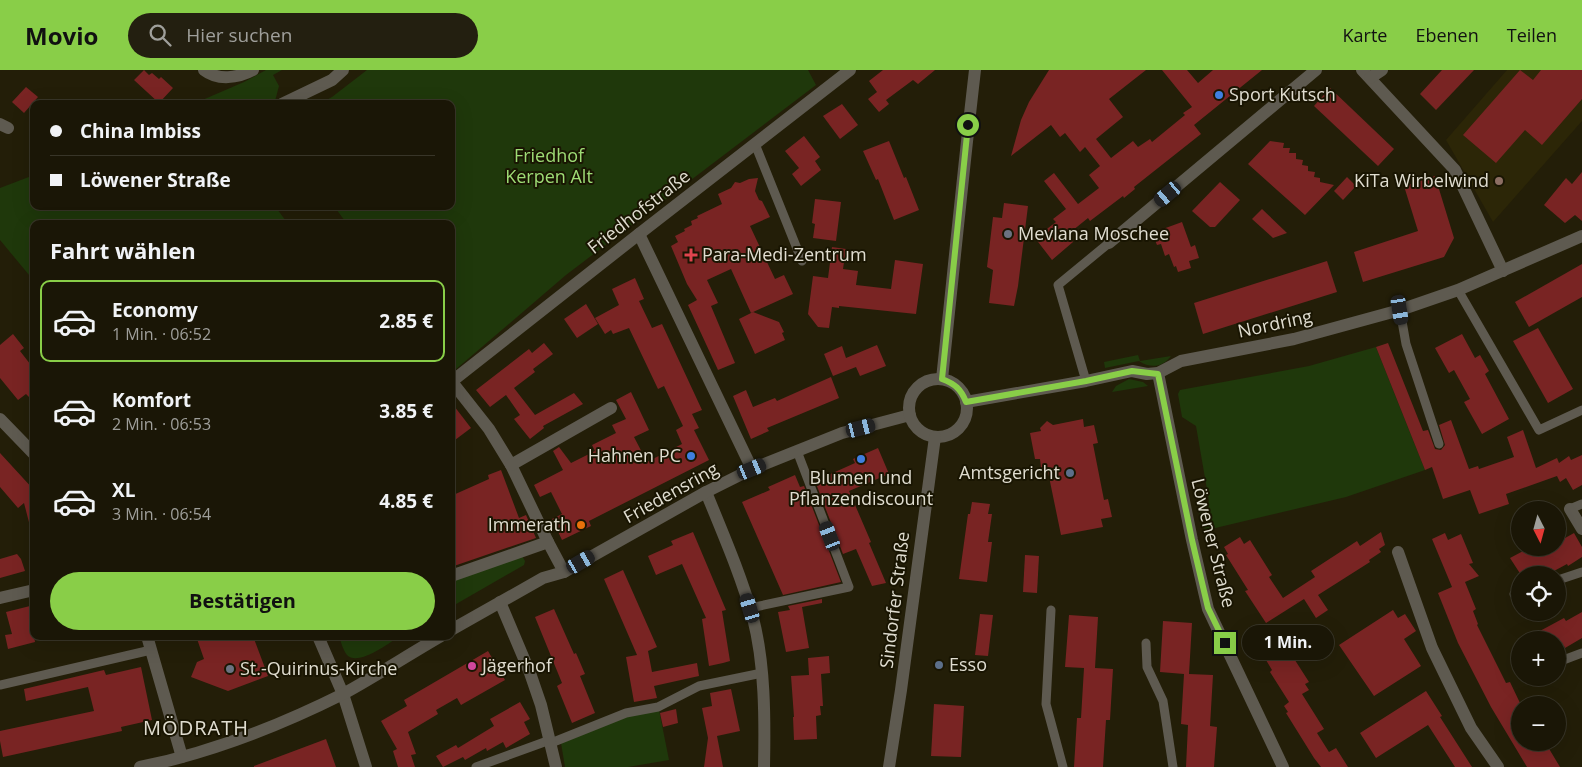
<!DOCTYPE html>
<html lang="de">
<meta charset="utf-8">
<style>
body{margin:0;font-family:"Open Sans",sans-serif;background:#231f10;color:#f1f3f6;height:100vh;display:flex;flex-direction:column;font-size:19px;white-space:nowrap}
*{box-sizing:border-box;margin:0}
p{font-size:16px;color:#9f9f9b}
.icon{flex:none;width:28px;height:28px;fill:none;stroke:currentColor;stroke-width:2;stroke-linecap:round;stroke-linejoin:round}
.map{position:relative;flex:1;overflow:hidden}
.side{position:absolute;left:30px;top:150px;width:425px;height:420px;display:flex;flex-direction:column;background:#1a1606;border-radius:10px;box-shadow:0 5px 20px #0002,0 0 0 1px #383528}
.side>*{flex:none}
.guide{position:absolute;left:30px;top:30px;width:425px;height:110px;border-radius:10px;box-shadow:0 5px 20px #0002,0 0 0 1px #383528;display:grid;align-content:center;height:110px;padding:0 20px;background:#1a1606}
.needle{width:32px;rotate:174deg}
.buttons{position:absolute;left:1511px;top:431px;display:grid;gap:10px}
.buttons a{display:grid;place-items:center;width:55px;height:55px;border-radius:50%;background:#1a1606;box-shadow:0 5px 20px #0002,0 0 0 1px #383528;font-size:25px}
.end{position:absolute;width:22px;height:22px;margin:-11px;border:6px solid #89ce48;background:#111;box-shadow:0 0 0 2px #111}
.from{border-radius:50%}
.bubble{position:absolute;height:35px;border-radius:18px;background:#1a1606;box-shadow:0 5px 20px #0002,0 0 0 1px #383528;font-size:16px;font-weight:700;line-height:35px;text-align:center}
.car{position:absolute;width:15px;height:30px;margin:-15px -8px;border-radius:6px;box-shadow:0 0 4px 1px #0007;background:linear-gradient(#222 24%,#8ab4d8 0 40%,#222 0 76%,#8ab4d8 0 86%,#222 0)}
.guide b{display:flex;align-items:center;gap:18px;height:48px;font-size:19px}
.guide b+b{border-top:1px solid #383528}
.guide i{width:12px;height:12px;background:#f1f3f6}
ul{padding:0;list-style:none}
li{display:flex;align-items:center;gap:15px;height:82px;margin:0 10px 8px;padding:0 10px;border:2px solid transparent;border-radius:10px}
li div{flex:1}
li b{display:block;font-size:19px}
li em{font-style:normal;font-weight:700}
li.on{border-color:#89ce48}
li>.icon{width:45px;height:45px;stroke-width:1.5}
h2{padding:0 20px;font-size:22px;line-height:60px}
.button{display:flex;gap:10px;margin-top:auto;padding:10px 20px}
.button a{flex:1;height:58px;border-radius:30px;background:#89ce48;color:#111;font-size:20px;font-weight:700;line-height:58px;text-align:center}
header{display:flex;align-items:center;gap:30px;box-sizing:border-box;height:70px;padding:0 25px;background:#89ce48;color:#111}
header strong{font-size:24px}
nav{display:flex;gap:28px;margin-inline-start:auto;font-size:18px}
.search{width:350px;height:45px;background:#231f10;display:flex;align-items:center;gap:12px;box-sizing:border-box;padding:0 18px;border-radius:28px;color:#9f9f9b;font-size:19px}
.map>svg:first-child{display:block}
.built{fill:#2c2607}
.green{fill:#1f380b}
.building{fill:#792423}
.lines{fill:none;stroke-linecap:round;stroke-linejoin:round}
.service{stroke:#5e5a50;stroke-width:9}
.minor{stroke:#5e5a50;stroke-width:12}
.tertiary{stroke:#5e5a50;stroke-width:12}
.route{stroke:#89ce48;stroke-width:6}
.shop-dot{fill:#3f7fe0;stroke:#191502;stroke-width:2}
.education-dot{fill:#8d6e63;stroke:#191502;stroke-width:2}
.worship-dot{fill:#6b7280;stroke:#191502;stroke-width:2}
.health-dot{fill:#e0444e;stroke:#191502;stroke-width:2}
.service-dot{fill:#5c6f8a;stroke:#191502;stroke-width:2}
.food-dot{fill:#e8710a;stroke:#191502;stroke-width:2}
.hotel-dot{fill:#d1479c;stroke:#191502;stroke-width:2}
.labels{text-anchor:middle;stroke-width:4;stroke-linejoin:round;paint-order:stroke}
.poi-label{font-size:18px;fill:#e0ddd0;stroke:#191502;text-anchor:start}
.park-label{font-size:18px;fill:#9edc75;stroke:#191502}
.street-label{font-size:18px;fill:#e0ddd0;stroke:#191502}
.quarter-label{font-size:20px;letter-spacing:1px;fill:#e0ddd0;stroke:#191502}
</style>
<header>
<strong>Movio</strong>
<div class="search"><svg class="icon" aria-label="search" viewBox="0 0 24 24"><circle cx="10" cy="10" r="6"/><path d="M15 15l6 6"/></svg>Hier suchen</div>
<nav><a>Karte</a><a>Ebenen</a><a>Teilen</a></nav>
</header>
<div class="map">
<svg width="1582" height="697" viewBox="0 0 1582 697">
<rect width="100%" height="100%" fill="#231e08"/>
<path class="built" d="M1507 0H1582V51L1493 152 1446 70Z"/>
<g class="green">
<path d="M266 0H282L273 5 279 16 275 31 268 34H202L200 31 244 12Z"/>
<path d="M367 0H808L816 15 566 205 455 300 451 295V154H347L334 136H451V34H319L332 27Z"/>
<path d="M34 105V136H275L288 154H34V211L0 170V118Z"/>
<path d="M1376 277 1425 400 1346 427 1207 460 1201 456 1199 444 1209 431 1196 356 1182 347 1178 324 1180 320 1309 296Z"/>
<path d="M1138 285 1140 291 1171 286C1163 297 1151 299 1139 291L1105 298 1104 292Z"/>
<path d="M1129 309 1143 312 1148 316 1112 322 1116 316Z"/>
<path d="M522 486 525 491 524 495 451 537V511Z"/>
<path d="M339 566H400C389 573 358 597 347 585 343 580 341 572 339 566Z"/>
<path d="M659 640 669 690 628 697H565L561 673 625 646Z"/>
</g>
<g class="building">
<path d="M144 0 149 5 152 3 159 9 161 7 173 18 159 33 134 10Z"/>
<path d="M883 0H935L918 14 913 10 886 30 889 34 879 42 868 29 877 22 869 11Z"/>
<path d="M1049 0H1146L1109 29 1123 47 1096 69 1111 88 1133 71 1138 77 1150 69 1152 72 1185 45 1183 43 1192 37 1162 0H1187L1198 13 1213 0H1262L1194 55 1201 64 1134 117 1135 119 1124 128 1123 126 1090 151 1088 148 1067 165 1073 172 1052 190 1035 168 1056 152 1053 149 1066 139 1044 111 1054 103 1078 134 1099 118 1089 105 1100 96 1085 77 1080 82 1065 63 1060 67 1051 55 1011 86 1021 50 1029 32Z"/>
<path d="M1442 0H1474L1436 40 1420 24Z"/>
<path d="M1520 0 1533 10 1541 0H1582V29L1542 75 1525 60 1496 93 1463 65Z"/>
<path d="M26 17 38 27 24 43 12 32Z"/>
<path d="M1330 18 1394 79 1378 96 1314 36Z"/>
<path d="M842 34 858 55 840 69 823 46Z"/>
<path d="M804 66 820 87 815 91 821 100 801 116 792 104 799 98 785 81Z"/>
<path d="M889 71 904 108 906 107 919 140 894 150 878 109 876 110 863 81Z"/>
<path d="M1270 71 1284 73 1283 78H1290L1289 83H1296V89L1303 90 1302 95 1308 96V101L1315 102 1314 107 1320 108V112L1334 115 1305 145 1248 94Z"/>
<path d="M1582 102V151L1575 145 1565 153 1544 135 1566 108 1572 114Z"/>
<path d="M1435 106 1454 168 1444 187 1363 212 1354 182 1418 161 1404 116Z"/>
<path d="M1347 107 1356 116 1343 130 1334 121Z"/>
<path d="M758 108 755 121 759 130 762 131 770 147 750 156 775 209 784 205 793 224 751 243 731 199 707 210 718 233 711 236 735 293 718 300 688 235 697 230 687 214 671 176 678 172 675 166 685 161 684 159 692 155 691 151 698 148 697 146 722 134 718 124 731 118 735 112 740 113 749 109Z"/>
<path d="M1220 112 1240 130 1215 157H1210L1192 141Z"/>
<path d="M815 129 841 132 836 171 813 168 815 154 812 153Z"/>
<path d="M1004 133 1028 136 1018 216 1014 236 989 233 993 200 987 197 993 147 1002 148Z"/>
<path d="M1262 139 1287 163 1273 168 1252 149Z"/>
<path d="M1182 152 1191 177 1195 175 1199 188 1189 191 1191 198 1178 202 1176 196 1174 197 1169 184 1165 186 1161 174 1157 175 1152 163Z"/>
<path d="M832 177 846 179 843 199 858 201 856 215 891 219 895 190 923 194 916 244 839 236V238L832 237 829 258 818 257 808 244 813 206 828 208Z"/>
<path d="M1327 191 1337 222 1203 264 1194 233Z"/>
<path d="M1582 194V227L1529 257 1515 232Z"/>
<path d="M635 208 644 229 639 231 652 258 662 254 702 340 692 344 699 358 694 360 709 390 589 451 591 456 562 470 552 449 562 444 551 422 540 427 534 415 563 400 553 381 559 377 571 393 595 381 592 375 616 363 612 355 626 349 616 330 631 322 649 360 634 367 647 392 682 374 676 360 683 356 664 316 658 319 629 258 613 264 611 260 605 264 595 248 619 235 612 219Z"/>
<path d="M586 234 598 254 577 268 564 249Z"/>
<path d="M753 242 779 252 784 262 782 263 785 270 755 284 739 249Z"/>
<path d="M1538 258 1573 319 1548 333 1513 271Z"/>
<path d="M13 264 24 278 20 281 34 299V332L26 324 18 330 0 308V275Z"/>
<path d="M1462 264 1475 288 1480 285 1489 301 1485 304 1509 349 1482 364 1464 332 1470 329 1454 300 1449 303 1435 278Z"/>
<path d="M544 273 553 284 533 299 535 302 514 318 535 345 574 323 583 334 543 356 544 358 530 369 514 349 520 345 506 325 490 337 476 320 529 279 532 283Z"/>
<path d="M1388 273 1423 361 1428 360 1435 379 1441 380 1445 375 1439 355 1451 350 1469 399 1478 396 1479 399 1514 387 1507 367 1523 360 1536 398 1557 388 1559 393 1569 386 1571 390 1582 385V415L1573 420 1566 408 1560 412 1557 406 1506 424 1509 434 1479 444 1470 420 1443 429 1432 397 1425 400 1376 277Z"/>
<path d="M877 275 886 296 860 306 856 297 833 306 824 284 842 276 846 288Z"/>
<path d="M831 307 839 328 767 358 769 361 751 369 733 326 746 320 753 337 775 328 777 331Z"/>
<path d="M451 332 471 358 451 373Z"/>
<path d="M1083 349 1084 357 1094 355 1098 373 1093 374 1104 430 1108 429 1112 447 1101 449 1103 457 1061 465 1047 397 1041 398 1040 389H1035L1030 363 1041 361 1040 358 1047 351 1053 355Z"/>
<path d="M878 378 889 404 849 421 871 472 869 473 886 513 872 516 856 479 843 484 815 411 855 393 853 389Z"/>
<path d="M0 383 34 420V455L30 456 24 433 18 438 0 417Z"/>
<path d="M501 400 519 448 526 445 536 468 451 497V426L489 409 488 405Z"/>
<path d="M795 405 800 417 804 416 841 512 783 525 742 432 770 420 768 417Z"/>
<path d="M972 432 990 434 988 444H992L988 472H992L987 512 959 509 968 444H970Z"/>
<path d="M693 462 726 540 722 541 730 591 723 593 709 596 702 549 706 548 682 494 656 505 648 486 673 475 671 471Z"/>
<path d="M1381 462 1385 475 1379 479 1381 482 1369 490 1370 492 1318 525 1328 540 1316 548 1304 529 1266 553 1245 521 1248 520 1226 485 1228 484 1224 477 1240 467 1244 474 1250 470 1272 505 1269 507 1283 528 1315 507 1311 501 1357 471 1360 476Z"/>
<path d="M1445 463 1448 470 1461 464 1473 493 1469 494 1479 506 1465 512 1476 539 1473 541 1478 554 1477 555 1506 613 1510 612 1520 633V672H1545L1560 697H1527L1491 637 1458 573 1438 523 1452 517 1432 469Z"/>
<path d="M1574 463 1582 477V487L1568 496 1567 494 1554 501 1551 498 1539 505H1521L1510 488 1529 478H1558V472Z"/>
<path d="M17 484 21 489 25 501 0 508V489Z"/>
<path d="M1025 485 1039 486 1037 523 1023 522Z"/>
<path d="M623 500 657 577 648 581 652 602 697 593 699 606 654 616 657 628 634 632 626 587 637 585 604 509Z"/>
<path d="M822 529V533L802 537 809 578 786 582 778 542 790 540 788 536Z"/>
<path d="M34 535V566L35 572 8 579 5 565 12 564 6 542Z"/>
<path d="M554 539 574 584 576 583 585 604 580 606 595 643 572 653 557 616 562 613 535 547Z"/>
<path d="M1393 540 1398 548 1405 544 1416 561 1404 569 1421 596 1374 626 1339 575Z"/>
<path d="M1582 542V568L1565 578 1564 576 1558 580V570H1543L1538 562 1564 548 1566 551Z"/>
<path d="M980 544 993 545 988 586 975 585Z"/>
<path d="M1069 545 1098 547 1095 598 1113 599 1110 650H1106L1103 697H1074L1077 648H1081L1084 598 1065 597Z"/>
<path d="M1163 551 1192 553 1189 604 1213 605 1210 656 1217 657 1214 697H1186L1188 655 1181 654 1184 604 1160 602Z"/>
<path d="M1318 556 1325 567 1293 587 1309 612 1305 614 1309 620 1302 624 1324 659 1317 663 1329 682 1336 678 1348 697H1321L1314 688 1286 643 1288 642 1284 636 1289 632 1270 602 1272 600 1257 575 1278 562 1287 575Z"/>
<path d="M196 566H253L268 606 228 621 191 607 197 592 204 589Z"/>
<path d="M488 581 505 610 461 635 457 628 436 640 438 644 408 662 416 684 411 685 415 697H398L393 681 397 679 381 651 407 636 404 630Z"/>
<path d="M829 586 830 603 821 604 823 636H820L821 645 816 646 817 669 794 670 793 647H794L791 606 809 605 808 588Z"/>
<path d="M141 597 152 650 121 657 122 661 3 687 0 671V661L94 641 88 617 26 631 24 619 104 600 106 605Z"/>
<path d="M731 619 740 661 717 666 723 697H704L708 668 702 638 712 636 710 623Z"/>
<path d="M1426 621 1442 646 1440 647 1472 697H1455L1428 655 1376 688 1360 663Z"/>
<path d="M520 632 530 649 524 652 530 664 506 678 503 672 487 681 486 678 465 690 463 687 443 697 436 686 456 675 458 678 494 656 490 649Z"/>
<path d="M934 634 964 636 961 687 931 686Z"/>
<path d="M676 639 678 653 663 657 660 643Z"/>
<path d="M326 669 336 697H254V696Z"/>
</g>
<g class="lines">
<g class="service">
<path d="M755 74 802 191"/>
<path d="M1458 220 1539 360 1582 340"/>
<path d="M1400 240 1406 274 1439 374"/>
<path d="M1086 311 1058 215 1109 173"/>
<path d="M1570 439 1582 434"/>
<path d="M1558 510 1582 502"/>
<path d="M1514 524 1520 522"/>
<path d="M750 538 849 517 797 381"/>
<path d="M1051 540 1046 634 1063 697"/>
<path d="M1146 573 1147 597 1163 631 1173 697"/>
<path d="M1558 592 1582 583"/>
<path d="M0 615 151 580"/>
<path d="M551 673 626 643 658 637 699 616 762 603"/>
<path d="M476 697 550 670"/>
</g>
<g class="minor">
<path d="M204 0C218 11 238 8 253 0"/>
<path d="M1362 0 1455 100 1503 201"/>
<path d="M1370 8 1382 0"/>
<path d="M282 34 332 10 343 0"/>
<path d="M0 54 8 58"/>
<path d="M639 164 752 399"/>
<path d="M1109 173 1316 0"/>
<path d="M1158 303 1192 470 1208 539 1283 697"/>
<path d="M451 312 639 164 850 0"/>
<path d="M452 312 489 359 511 395 548 472"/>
<path d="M966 332 1086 311 1132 301 1147 304 1158 303 1181 291 1294 269 1400 240 1458 220 1582 166"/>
<path d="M0 349 34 384"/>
<path d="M511 395 611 338"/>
<path d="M706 422C723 464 741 505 753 548 765 594 765 649 764 697"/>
<path d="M1570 439 1582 459"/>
<path d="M1398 482 1432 578 1471 658 1498 697"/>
<path d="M451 506 548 472 564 502"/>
<path d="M0 528 34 520"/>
<path d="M500 532 530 603 541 635 556 697"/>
<path d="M451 560 543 508 564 502 706 422 752 399 842 363 910 345"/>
<path d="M147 566 182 687"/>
<path d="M318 566 343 624 366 697"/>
<path d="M140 697C210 683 279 656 343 624 376 606 408 585 441 566"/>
</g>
<g class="tertiary">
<path d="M942 309C953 206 963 103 975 0"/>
<circle cx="938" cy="338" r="29"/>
<path d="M889 697 901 620 935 367"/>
</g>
</g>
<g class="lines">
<path class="route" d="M968 55 942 309C955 314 961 319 966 332L1086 311 1132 301 1158 304 1192 470 1208 538 1225 573"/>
</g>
<g class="shop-dot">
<circle cx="1219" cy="25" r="5"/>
<circle cx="691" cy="386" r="5"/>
<circle cx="861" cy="389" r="5"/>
</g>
<circle class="education-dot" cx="1499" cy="111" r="5"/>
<g class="worship-dot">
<circle cx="1008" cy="164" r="5"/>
<circle cx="230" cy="599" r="5"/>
</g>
<path class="health-dot" d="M688.5 177.5h5v5h5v5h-5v5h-5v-5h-5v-5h5z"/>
<g class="service-dot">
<circle cx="1070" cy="403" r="5"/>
<circle cx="939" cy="595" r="5"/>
</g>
<circle class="food-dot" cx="581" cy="455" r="5"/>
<circle class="hotel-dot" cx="472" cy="596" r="5"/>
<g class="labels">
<g class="poi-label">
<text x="1229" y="31">Sport Kutsch</text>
<text x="1489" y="117" text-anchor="end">KiTa Wirbelwind</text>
<text x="1018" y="170">Mevlana Moschee</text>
<text x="702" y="191">Para-Medi-Zentrum</text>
<text x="681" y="392" text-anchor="end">Hahnen PC</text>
<text x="1060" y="409" text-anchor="end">Amtsgericht</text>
<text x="861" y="414" text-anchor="middle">Blumen und<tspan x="861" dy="21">Pflanzendiscount</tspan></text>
<text x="571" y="461" text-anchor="end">Immerath</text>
<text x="949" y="601">Esso</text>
<text x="482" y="602">Jägerhof</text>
<text x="240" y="605">St.-Quirinus-Kirche</text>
</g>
<g class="park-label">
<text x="549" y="92">Friedhof<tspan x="549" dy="21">Kerpen Alt</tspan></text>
</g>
<g class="street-label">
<text transform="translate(639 142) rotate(-38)" y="6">Friedhofstraße</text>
<text transform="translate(1275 254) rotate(-12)" y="6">Nordring</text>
<text transform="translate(671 423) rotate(-29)" y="6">Friedensring</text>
<text transform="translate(1213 473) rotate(76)" y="6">Löwener Straße</text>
<text transform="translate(895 530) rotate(-83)" y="6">Sindorfer Straße</text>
</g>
<g class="quarter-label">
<text x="196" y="665">MÖDRATH</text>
</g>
</g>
</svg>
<div class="buttons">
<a><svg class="needle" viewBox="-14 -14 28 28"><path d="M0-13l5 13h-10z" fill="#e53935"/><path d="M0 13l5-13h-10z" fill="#9f9f9b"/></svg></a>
<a><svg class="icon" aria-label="locate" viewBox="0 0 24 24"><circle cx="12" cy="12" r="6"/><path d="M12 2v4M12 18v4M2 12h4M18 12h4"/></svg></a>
<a>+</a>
<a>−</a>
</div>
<i class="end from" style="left:968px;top:55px"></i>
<i class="end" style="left:1225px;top:573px"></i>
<div class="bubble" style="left:1242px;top:555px;width:92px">1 Min.</div>
<i class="car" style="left:1168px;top:124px;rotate:230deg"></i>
<i class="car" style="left:1400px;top:240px;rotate:171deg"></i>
<i class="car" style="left:861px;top:358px;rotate:76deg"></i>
<i class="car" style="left:752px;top:399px;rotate:68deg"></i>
<i class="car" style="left:830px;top:466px;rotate:339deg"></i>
<i class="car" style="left:581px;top:492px;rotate:60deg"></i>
<i class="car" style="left:750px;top:538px;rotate:343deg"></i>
<div class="guide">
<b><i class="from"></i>China Imbiss</b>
<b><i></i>Löwener Straße</b>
</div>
<section class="side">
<h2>Fahrt wählen</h2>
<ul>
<li class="on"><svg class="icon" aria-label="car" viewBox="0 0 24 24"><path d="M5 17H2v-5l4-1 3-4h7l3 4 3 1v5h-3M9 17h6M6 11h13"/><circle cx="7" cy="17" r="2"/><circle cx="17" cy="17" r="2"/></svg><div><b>Economy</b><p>1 Min. · 06:52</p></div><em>2.85 €</em></li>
<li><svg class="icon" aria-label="car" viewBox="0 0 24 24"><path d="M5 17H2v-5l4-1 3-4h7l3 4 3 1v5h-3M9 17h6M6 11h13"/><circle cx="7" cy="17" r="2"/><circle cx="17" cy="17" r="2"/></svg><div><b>Komfort</b><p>2 Min. · 06:53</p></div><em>3.85 €</em></li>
<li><svg class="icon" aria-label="car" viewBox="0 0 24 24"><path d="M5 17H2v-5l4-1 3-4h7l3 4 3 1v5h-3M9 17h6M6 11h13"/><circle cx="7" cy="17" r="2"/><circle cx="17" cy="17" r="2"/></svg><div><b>XL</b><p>3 Min. · 06:54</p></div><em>4.85 €</em></li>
</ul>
<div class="button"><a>Bestätigen</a></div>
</section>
</div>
